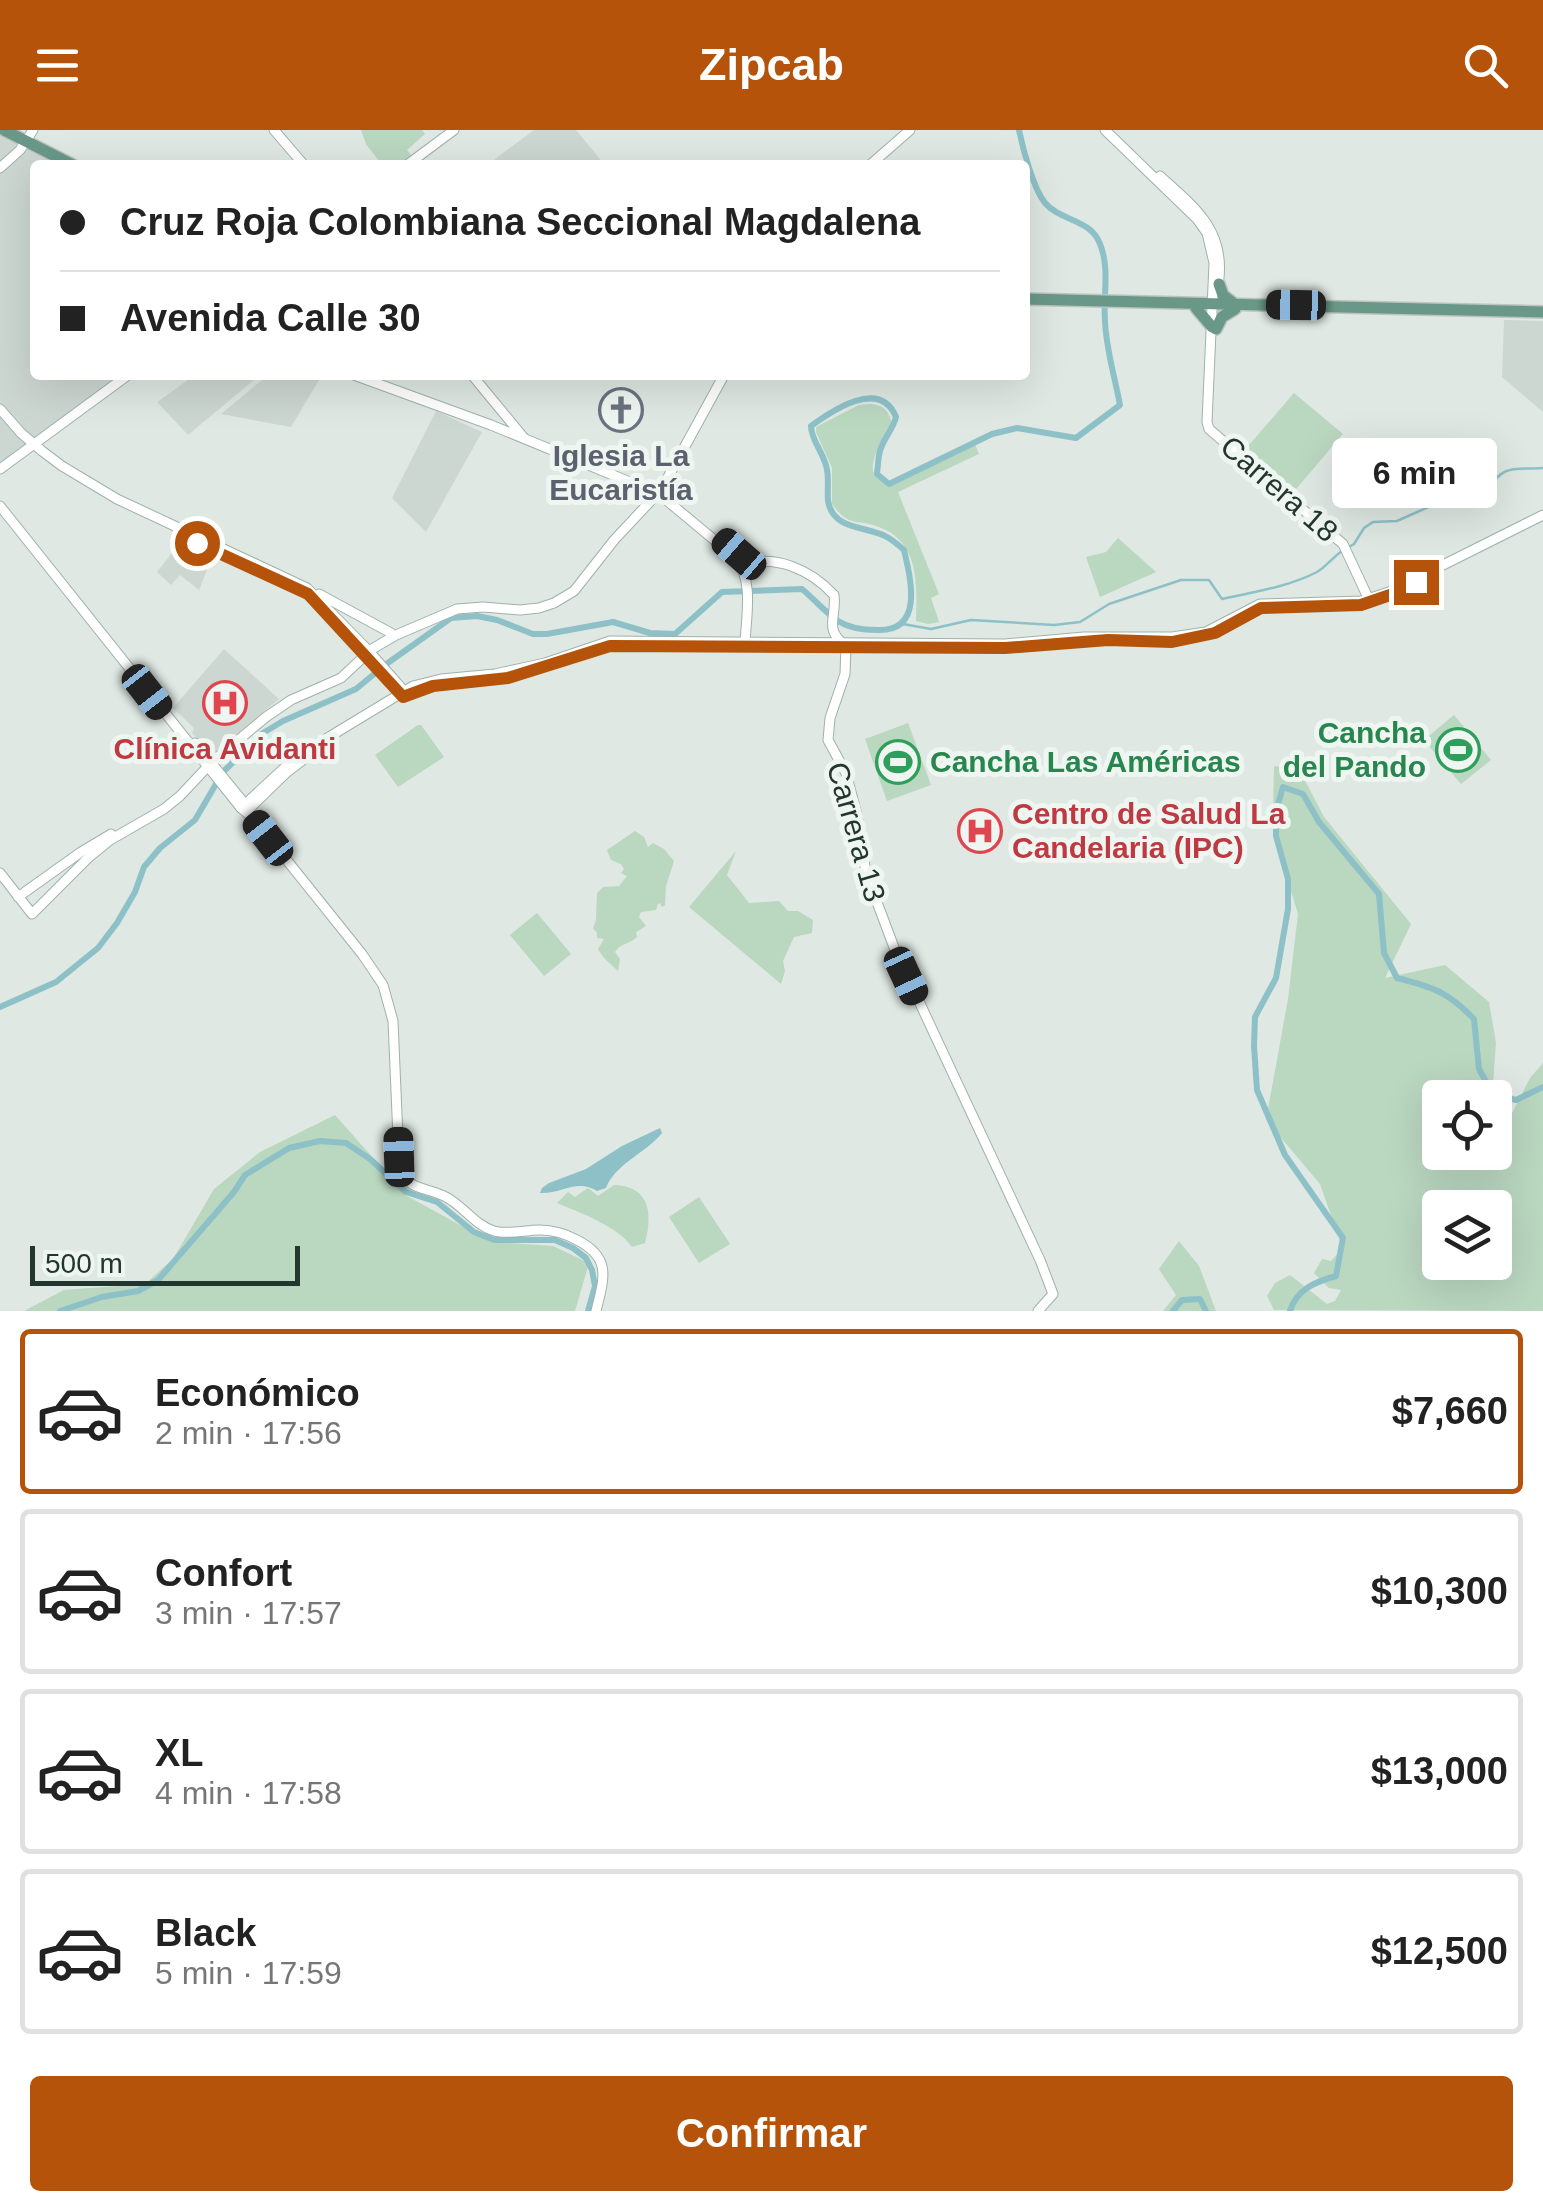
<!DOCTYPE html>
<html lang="es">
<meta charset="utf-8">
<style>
body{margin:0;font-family:Helvetica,sans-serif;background:#f2f2f2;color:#222;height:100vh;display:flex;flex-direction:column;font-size:38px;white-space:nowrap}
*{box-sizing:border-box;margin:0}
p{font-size:32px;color:#767676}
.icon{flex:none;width:55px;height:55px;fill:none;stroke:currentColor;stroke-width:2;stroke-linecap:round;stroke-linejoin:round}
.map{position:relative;height:1181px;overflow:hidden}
.sheet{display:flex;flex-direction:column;background:#fff;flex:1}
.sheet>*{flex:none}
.banner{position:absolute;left:30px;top:30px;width:1000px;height:220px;border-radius:10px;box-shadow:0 10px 40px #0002;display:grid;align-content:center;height:220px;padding:0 30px;background:#fff}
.tools{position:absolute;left:1422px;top:950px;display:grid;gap:20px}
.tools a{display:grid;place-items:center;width:90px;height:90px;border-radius:10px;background:#fff;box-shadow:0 10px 40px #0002;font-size:50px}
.scale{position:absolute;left:30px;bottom:25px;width:270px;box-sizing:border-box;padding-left:10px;border:5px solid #22362f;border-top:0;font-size:28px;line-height:35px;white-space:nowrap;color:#22362f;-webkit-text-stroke:8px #eff5f1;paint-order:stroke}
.end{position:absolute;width:45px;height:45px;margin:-22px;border:12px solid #b45309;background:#fff;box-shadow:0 0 0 5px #fff}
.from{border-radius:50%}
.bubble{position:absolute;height:70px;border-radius:10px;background:#fff;box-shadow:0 10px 40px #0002;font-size:32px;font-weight:700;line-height:70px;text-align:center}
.car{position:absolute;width:30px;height:60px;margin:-30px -15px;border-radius:12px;box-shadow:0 0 8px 2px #0007;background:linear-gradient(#222 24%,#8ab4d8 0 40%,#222 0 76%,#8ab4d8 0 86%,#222 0)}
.banner b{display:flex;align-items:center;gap:35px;height:95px;font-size:38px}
.banner b+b{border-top:2px solid #e0e0e0}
.banner i{width:25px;height:25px;background:#222}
ul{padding:18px 0 0;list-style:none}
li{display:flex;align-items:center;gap:30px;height:165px;margin:0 20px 15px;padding:0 10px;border:5px solid #e0e0e0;border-radius:10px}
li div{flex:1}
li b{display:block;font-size:38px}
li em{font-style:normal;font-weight:700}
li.on{border-color:#b45309}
li>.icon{width:90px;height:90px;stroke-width:1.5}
.button{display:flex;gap:20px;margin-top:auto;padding:20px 30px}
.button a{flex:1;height:115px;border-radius:10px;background:#b45309;color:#fff;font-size:40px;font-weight:700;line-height:115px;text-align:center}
header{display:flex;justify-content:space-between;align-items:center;height:130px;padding:0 30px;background:#b45309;color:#fff;font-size:45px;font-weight:700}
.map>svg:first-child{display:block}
.built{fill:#cdd7d2}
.green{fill:#bad7c0;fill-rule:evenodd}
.water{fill:#8dc1c7}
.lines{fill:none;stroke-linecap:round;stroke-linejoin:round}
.stream{stroke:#8dc1c7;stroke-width:2.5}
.river{stroke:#8dc1c7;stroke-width:6}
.secondary-casing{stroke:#9fb2aa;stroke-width:11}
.primary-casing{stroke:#bdc3c1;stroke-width:14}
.secondary{stroke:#fff;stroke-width:9}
.primary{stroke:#699889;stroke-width:11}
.route{stroke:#b45309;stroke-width:12}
.labels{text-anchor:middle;stroke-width:10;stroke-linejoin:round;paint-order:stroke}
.worship-label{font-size:30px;font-weight:bold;fill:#5b616d;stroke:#eff5f1}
.street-label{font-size:30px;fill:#22362f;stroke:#eff5f1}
.leisure-label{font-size:30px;font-weight:bold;fill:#27864d;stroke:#eff5f1;text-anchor:end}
.health-label{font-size:30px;font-weight:bold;fill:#be3a42;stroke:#eff5f1}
</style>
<header><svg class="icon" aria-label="menu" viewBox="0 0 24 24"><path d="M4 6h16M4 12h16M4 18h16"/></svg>Zipcab<svg class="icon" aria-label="search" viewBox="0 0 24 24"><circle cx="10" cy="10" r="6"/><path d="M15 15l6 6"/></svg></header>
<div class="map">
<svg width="1543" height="1181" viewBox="0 0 1543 1181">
<rect width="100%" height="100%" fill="#dfe8e3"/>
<g class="built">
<path d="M0 0 71 35H35V245H126L0 338Z"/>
<path d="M534 0H576L605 35H487Z"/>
<path d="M1504 190 1543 191V282L1502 247Z"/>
<path d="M195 245H260L188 305 157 272Z"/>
<path d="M268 245H322L291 297 221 284Z"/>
<path d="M436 281 482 302 426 402 392 368Z"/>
<path d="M194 414 214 422 199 460 180 445 171 455 157 442 176 418 183 423 186 419 190 421Z"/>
<path d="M224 519 279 569 213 624 192 603 194 598 173 578Z"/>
</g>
<g class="green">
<path d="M361 0H422L425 4 407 20 411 25 398 35H382L366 14Z"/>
<path d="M1294 263 1343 304 1291 365 1242 323Z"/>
<path d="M871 274C885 276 888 280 892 293 886 305 868 330 874 344 875 345 887 355 888 356L975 314 979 324 898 362 939 464 931 468 939 492 928 494 916 491C917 455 920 412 879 397 856 388 851 399 832 374V338L816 302V297L859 275Z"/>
<path d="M1118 408 1156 442 1100 467 1086 427 1106 422Z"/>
<path d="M1454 585 1491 630 1461 654 1424 610Z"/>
<path d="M908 593 931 655 887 671 865 609Z"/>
<path d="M418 595H421L444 627 398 657 375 625Z"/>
<path d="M1274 636 1299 639 1324 687 1411 794 1385 848 1445 835 1489 872 1496 913 1492 967 1440 968V1022H1495V978L1510 987 1530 948 1543 933V1181L1274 1180 1267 1166 1275 1153 1290 1145 1327 1174 1335 1171 1341 1160 1329 1158 1314 1143 1322 1129 1331 1131 1337 1124 1340 1111 1320 1054 1266 990 1288 869 1298 784 1280 725 1273 683ZM1440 1078H1495V1132H1440Z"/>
<path d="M635 701 644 707 648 717 653 713 664 719 674 731 666 756 665 775 662 777 660 773 658 774 656 780 641 782 639 787 646 796 636 802 637 807C630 814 621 813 615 822L620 829 618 841 604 828 598 819 604 809 597 808V803L593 798 596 790 597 763 603 757 619 756 627 746 621 743 624 739 621 734 611 730 607 720Z"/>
<path d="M736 721 727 745 749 773 779 771 788 781H798L813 790 812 803 794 807 783 831 785 841 781 854 689 777Z"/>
<path d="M537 783 571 824 544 846 510 805Z"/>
<path d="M335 985 407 1066 491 1112 553 1116 589 1133 575 1181H24L64 1160 145 1154 173 1129 214 1059 260 1022Z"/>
<path d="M614 1055C650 1056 653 1084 645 1113L632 1117C619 1097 579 1082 557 1073L568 1062 575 1067 588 1058 598 1066Z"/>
<path d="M699 1067 730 1114 699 1133 669 1087Z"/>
<path d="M1179 1111 1199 1136 1216 1181H1163L1176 1165 1159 1139Z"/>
</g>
<path class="water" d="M660 998 662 1003C646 1023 615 1034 606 1058L597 1061C578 1048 561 1064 540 1063L542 1058 549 1053 586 1039 622 1016Z"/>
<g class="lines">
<g class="stream">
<path d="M1349 417 1354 414 1364 398 1373 392 1397 391 1469 359 1487 360C1505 333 1514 340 1543 338"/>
<path d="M903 494 931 499 971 490 1054 495 1080 492 1109 474 1181 450H1209L1222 469C1253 462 1288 457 1317 442 1326 437 1333 427 1342 421"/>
</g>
<g class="river">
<path d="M0 877 56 852 98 818 117 793 135 762 144 737 160 718 195 690 223 642 263 603 283 591 356 559 385 535 451 488 477 486 497 490 533 504H547L613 492 650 503 675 504 722 462 802 459C814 469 825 482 838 491 849 498 864 500 877 500 924 502 911 450 904 420 898 415 892 409 885 406 865 396 833 400 828 371 827 361 829 350 827 340 825 324 811 311 811 296 833 280 880 248 896 287 893 299 885 307 881 318 878 325 878 336 877 344L889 354 992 304 1017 298 1076 308 1120 275C1115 248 1106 219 1105 191 1103 166 1110 138 1100 114 1091 89 1060 91 1045 73 1033 58 1023 19 1019 0"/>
<path d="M60 1181 102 1167 138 1161 158 1150 234 1062 245 1045 289 1018 320 1011 346 1013 370 1029 406 1062 437 1072 474 1102 494 1110H555L573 1118 586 1128 592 1140 595 1156 588 1181"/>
<path d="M1173 1181 1182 1170 1200 1169 1206 1181"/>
<path d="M1290 1181C1297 1159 1315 1152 1336 1146L1343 1108 1285 1025 1257 960 1254 916 1255 887 1276 848 1288 779V749L1276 706V681L1283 657 1303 664 1319 692 1379 764 1384 823 1397 848C1433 857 1448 862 1474 889L1479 939 1493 964 1516 970 1543 957"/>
</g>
<g class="secondary-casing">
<g id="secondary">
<path d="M274 0 304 35"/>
<path d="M1105 0 1197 89 1207 103 1214 133 1207 292 1209 299 1343 414 1370 472"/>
<path d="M407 35 454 0"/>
<path d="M870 35 910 0"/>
<path d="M0 38 20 20 33 0"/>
<path d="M1160 46C1193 76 1224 98 1219 148"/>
<path d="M354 245 491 295 659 364 736 428C754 452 746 486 745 514"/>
<path d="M472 245 524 308"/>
<path d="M0 279 21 303 42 321 62 336 117 369 307 458 366 518 405 562"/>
<path d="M0 339 128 245"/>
<path d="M0 376 241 678 253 688 362 824 383 855 393 891 399 1031C405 1062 421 1055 444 1066 462 1074 474 1095 494 1101 509 1105 525 1100 540 1100 554 1100 564 1103 577 1110 612 1128 604 1148 596 1181"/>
<path d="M741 435C775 424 810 439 834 465 837 488 823 499 846 516L845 544 830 588 828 610 846 643 857 685 866 743 895 820 1040 1130 1053 1164 1038 1181"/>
<path d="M319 464 391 503"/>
<path d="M195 613 245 674 246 679"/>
<path d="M241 678 296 627 413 556 441 549 495 544 545 533 610 511 1005 514 1084 507H1172L1206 502 1260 474 1361 471 1389 462 1543 385"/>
<path d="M249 679 286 643 312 623"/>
<path d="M0 743 32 784 88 728 110 710 164 679 180 666 212 632 266 587 291 570 341 548 372 519 396 505 457 479 483 477 520 480 539 478 554 473 574 461 615 409 661 360 724 245"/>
<path d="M18 767 81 722 111 704"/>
</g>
</g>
<g class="primary-casing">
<g id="primary">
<path d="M4 0 73 35"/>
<path d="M1219 154 1223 165 1232 172"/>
<path d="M1025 169 1543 182"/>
<path d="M1196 178 1212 197"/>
<path d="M1216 199 1222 187 1235 179"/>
</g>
</g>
<use href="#secondary" class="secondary"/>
<use href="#primary" class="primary"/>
</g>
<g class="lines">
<path class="route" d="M197 413 308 464 403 567 433 556 508 548 610 516 1005 518 1108 510 1172 512 1215 503 1261 478 1361 475 1390 465 1416 452"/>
</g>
<defs>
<g id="church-ring" transform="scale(2.25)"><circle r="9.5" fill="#eff5f1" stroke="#6b7280" stroke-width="1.5"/><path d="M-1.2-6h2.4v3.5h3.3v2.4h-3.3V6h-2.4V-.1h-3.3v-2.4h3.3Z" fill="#6b7280"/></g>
<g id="hospital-ring" transform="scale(2.25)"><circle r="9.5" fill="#eff5f1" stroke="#e0444e" stroke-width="1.5"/><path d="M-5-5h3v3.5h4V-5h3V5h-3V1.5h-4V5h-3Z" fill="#e0444e"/></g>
<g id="stadium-ring" transform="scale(2.25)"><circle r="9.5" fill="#eff5f1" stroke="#2e9e5b" stroke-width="1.5"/><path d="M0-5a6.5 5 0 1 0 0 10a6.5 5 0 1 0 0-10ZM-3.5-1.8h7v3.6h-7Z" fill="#2e9e5b"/></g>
</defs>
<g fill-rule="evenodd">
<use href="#church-ring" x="621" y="280"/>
<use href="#hospital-ring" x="225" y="573"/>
<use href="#stadium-ring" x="1458" y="620"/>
<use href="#stadium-ring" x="898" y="632"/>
<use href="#hospital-ring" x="980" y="701"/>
</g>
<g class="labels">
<g class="worship-label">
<text x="621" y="336">Iglesia La<tspan x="621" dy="34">Eucaristía</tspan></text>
</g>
<g class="street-label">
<text transform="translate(1279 359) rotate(41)" y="10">Carrera 18</text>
<text transform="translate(856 702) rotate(74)" y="10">Carrera 13</text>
</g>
<g class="leisure-label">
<text x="1426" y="613">Cancha<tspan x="1426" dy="34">del Pando</tspan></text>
<text x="930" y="642" text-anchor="start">Cancha Las Américas</text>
</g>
<g class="health-label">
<text x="225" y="629">Clínica Avidanti</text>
<text x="1012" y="694" text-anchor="start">Centro de Salud La<tspan x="1012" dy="34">Candelaria (IPC)</tspan></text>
</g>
</g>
</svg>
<div class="tools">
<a><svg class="icon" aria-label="locate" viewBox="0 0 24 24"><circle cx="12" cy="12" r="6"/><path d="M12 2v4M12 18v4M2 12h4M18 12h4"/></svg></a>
<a><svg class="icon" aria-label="layers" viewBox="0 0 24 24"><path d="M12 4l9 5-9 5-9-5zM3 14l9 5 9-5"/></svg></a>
</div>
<div class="scale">500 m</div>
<i class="end from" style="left:197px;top:413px"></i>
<i class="end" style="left:1416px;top:452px"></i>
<div class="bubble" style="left:1332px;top:308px;width:165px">6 min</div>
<i class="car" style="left:1296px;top:175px;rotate:271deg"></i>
<i class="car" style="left:739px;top:424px;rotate:311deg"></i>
<i class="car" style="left:147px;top:562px;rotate:142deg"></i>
<i class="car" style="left:268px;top:708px;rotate:322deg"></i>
<i class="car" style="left:906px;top:846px;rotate:155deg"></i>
<i class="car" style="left:399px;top:1027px;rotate:358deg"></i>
<div class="banner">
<b><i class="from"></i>Cruz Roja Colombiana Seccional Magdalena</b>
<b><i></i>Avenida Calle 30</b>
</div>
</div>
<section class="sheet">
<ul>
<li class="on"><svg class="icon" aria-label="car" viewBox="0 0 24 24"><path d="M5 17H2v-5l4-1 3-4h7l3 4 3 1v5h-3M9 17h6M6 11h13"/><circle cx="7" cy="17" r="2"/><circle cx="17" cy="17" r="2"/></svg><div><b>Económico</b><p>2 min · 17:56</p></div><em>$7,660</em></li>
<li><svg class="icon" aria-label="car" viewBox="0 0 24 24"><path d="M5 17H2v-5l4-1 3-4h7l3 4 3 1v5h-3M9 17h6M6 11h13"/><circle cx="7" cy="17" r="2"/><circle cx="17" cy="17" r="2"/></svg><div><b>Confort</b><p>3 min · 17:57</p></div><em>$10,300</em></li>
<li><svg class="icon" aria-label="car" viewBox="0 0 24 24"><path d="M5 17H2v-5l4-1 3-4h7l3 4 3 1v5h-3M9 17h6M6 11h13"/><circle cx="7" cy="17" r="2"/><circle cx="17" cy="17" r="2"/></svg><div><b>XL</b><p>4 min · 17:58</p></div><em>$13,000</em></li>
<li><svg class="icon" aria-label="car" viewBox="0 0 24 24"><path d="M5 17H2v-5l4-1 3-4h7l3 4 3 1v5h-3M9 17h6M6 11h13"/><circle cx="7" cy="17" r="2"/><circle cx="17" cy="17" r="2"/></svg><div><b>Black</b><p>5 min · 17:59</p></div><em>$12,500</em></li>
</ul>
<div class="button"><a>Confirmar</a></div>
</section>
